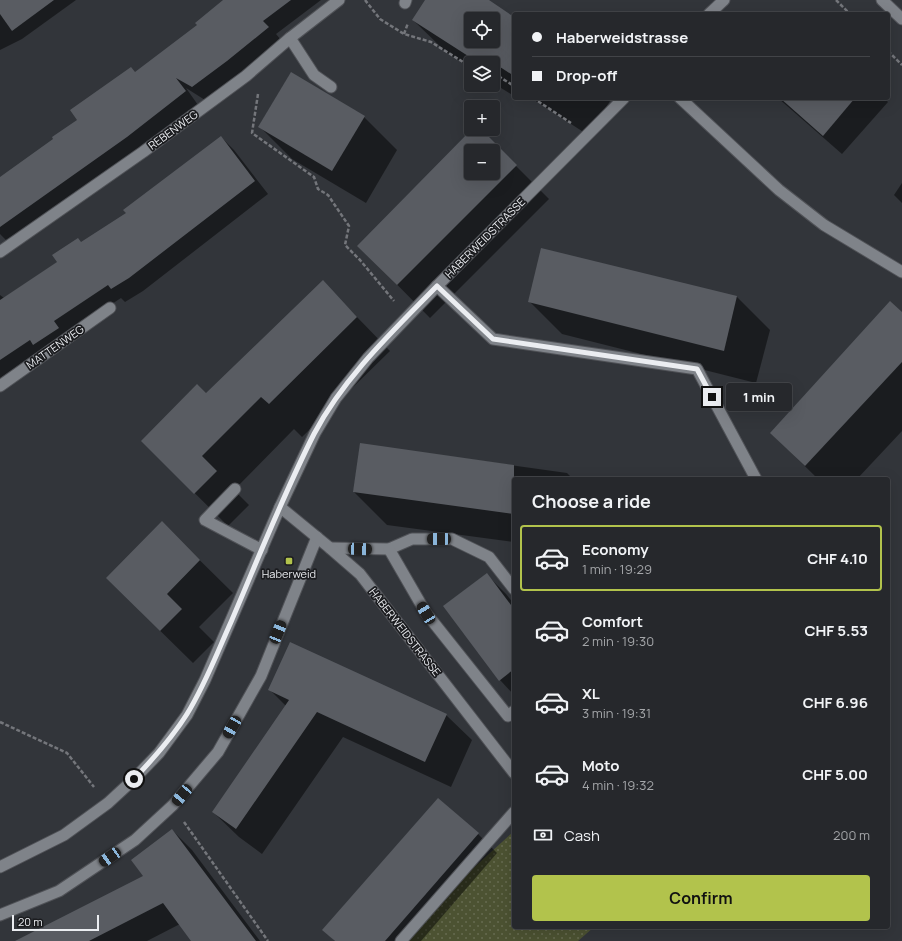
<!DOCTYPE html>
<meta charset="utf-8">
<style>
body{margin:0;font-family:Manrope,sans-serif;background:#323438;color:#f1f3f6;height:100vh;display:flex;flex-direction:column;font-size:15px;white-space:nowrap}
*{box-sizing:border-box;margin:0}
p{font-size:13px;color:#a4a6a9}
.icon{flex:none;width:22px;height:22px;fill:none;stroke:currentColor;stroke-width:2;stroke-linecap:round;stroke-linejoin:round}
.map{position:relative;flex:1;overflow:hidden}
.drawer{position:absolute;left:512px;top:477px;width:378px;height:452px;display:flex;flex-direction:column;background:#26282c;border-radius:4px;box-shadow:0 4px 16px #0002,0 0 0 1px #424448}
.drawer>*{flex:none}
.guide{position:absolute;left:512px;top:12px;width:378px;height:88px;border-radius:4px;box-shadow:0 4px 16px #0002,0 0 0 1px #424448;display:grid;align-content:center;height:88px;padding:0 20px;background:#26282c}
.controls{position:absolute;left:464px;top:12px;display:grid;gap:8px}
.controls a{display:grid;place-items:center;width:36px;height:36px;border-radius:4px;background:#26282c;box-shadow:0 4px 16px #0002,0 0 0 1px #424448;font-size:20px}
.scale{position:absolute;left:12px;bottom:10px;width:87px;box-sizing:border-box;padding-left:4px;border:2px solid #ebedf1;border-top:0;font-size:11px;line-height:14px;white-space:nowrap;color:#ebedf1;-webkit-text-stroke:3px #1b1c1f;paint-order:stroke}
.end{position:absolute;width:18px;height:18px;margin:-9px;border:5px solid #ebedf1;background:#111;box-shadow:0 0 0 2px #111}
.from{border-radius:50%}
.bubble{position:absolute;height:28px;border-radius:4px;background:#26282c;box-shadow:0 4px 16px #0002,0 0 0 1px #424448;font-size:13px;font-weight:700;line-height:28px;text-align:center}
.car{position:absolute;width:12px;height:24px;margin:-12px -6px;border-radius:5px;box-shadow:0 0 3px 1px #0007;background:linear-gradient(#222 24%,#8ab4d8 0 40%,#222 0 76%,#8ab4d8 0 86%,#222 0)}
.guide b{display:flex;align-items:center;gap:14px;height:38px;font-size:15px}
.guide b+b{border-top:1px solid #424448}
.guide i{width:10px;height:10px;background:#f1f3f6}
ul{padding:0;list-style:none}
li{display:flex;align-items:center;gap:12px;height:66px;margin:0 8px 6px;padding:0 12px;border:2px solid transparent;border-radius:4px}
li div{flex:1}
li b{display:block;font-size:15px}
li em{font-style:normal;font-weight:700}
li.active{border-color:#b2c34c}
li>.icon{width:36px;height:36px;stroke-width:1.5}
h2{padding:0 20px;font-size:18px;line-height:48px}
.pay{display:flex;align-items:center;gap:10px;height:44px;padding:0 20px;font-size:15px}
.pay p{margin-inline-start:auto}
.button{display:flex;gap:8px;margin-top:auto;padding:8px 20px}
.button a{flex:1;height:46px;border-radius:4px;background:#b2c34c;color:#111;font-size:16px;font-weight:700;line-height:46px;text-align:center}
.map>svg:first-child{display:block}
.green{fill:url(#green-dots)}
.shadow{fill:#0007;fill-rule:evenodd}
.building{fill:#595c62;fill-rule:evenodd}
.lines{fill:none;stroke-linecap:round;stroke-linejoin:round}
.service-casing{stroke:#505257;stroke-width:13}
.minor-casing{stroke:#505257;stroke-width:13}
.secondary-casing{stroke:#505257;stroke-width:13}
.path{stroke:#74767b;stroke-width:2.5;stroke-dasharray:4 2;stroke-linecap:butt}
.service{stroke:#7f8389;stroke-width:11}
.minor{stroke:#7f8389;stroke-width:11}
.secondary{stroke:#7f8389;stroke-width:11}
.route{stroke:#ebedf1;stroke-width:5}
.poi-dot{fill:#b2c34c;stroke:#1b1c1f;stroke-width:1.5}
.labels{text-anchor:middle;stroke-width:3.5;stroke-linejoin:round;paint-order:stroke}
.street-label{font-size:11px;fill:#ebedf1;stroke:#1b1c1f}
.poi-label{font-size:11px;fill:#ebedf1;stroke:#1b1c1f}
</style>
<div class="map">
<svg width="902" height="941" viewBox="0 0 902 941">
<defs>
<pattern id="green-dots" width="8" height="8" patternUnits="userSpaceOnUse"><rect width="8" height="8" fill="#4c5232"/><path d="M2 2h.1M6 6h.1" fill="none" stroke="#666b50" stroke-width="1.8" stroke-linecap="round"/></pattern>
</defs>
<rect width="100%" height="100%" fill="#32353a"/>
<path class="green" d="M514 831V927H594L578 941H401L435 903Z"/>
<g class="shadow">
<path d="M0 0H76L22 39 0 50Z"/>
<path d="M224 0H321L276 34 281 40 240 74 205 100 186 88 198 105 140 150 9 243 0 234V178L54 140 136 73 199 25Z"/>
<path d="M426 0H487L513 17 514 16V96L493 83V63H471V68L446 52 413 20ZM471 19H493V41H471Z"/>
<path d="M291 73 364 117 397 150 366 203 292 159 259 126Z"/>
<path d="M531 98H612L588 135Z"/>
<path d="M778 98H884L888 102 842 154Z"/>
<path d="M473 129H479L549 199 430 318 359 246ZM471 151H493V173H471Z"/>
<path d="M221 137 234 150 268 194 143 291 125 302 121 298 66 334 0 381V295L4 298 58 262 81 243 128 213Z"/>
<path d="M902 183V203L894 195Z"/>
<path d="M323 282 390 351 302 437 294 429 234 490 249 505 228 526 142 441 206 394Z"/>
<path d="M737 297 770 330 756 383 562 334 529 301Z"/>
<path d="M902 314V431L857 479H818L771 433Z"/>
<path d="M361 444 567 473 573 479H514V542L387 525 354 492Z"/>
<path d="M162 523 233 593 199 627 214 642 193 663 140 611Z"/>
<path d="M487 575 506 594 514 604V695L500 680Z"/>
<path d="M269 689 446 715 472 740 451 787 343 737 262 854 239 837 213 812 286 706Z"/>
<path d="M172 830 192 850 260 941H193L180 924 147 941H30L144 877Z"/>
<path d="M478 834 497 853 421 941H335L324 930Z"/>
</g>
<g class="building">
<path d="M0 0H54L12 31 0 14Z"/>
<path d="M223 0H291L263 21 269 27 227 61 192 87 176 78 186 91 127 137 0 227V177L53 139 52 137 77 120 70 110 131 67 135 72 197 25 195 23Z"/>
<path d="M425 0H489L514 17V76L494 63H479L412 20ZM471 19H493V41H471Z"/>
<path d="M291 72 365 116 332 171 258 127Z"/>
<path d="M780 98H855L823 136Z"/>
<path d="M472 129H481L517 165 397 285 357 246ZM471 151H493V173H471Z"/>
<path d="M221 136 255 181 129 278 111 289 108 285 54 321 59 328 33 345 30 340 0 360V300L57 262 52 255 78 238 81 242 126 213 123 210Z"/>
<path d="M541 248 737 296 724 351 528 302Z"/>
<path d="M323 280 357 317 269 404 261 397 202 456 217 471 194 494 141 441 197 384 206 393Z"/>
<path d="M890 301 902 312V362L805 466 770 433Z"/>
<path d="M360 443 514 465V514L353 492Z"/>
<path d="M162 521 200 560 167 594 182 609 160 631 106 578Z"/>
<path d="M487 573 514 609V669L499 681 443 606Z"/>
<path d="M290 642 447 714 425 762 317 712 236 829 212 812 289 700 268 690Z"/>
<path d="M438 798 479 833 385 941H335L322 930Z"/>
<path d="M172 829 256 941H191L163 903 89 941H15L143 876 131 860Z"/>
</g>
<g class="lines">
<g class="service-casing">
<g id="service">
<path d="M405 3 406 0"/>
<path d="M290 38 314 75 331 87"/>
<path d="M680 98 779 190 824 225 902 272"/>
<path d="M437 286 493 339 697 369 756 479"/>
<path d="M0 386 110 308"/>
<path d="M235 489 205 520 262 550"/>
<path d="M330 548 389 549 412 539H452L489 557 514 589"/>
<path d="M389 549 426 613 508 716 514 711"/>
<path d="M0 915 59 891 135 840 173 805 218 752 261 676 317 537"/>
</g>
</g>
<g class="minor-casing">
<g id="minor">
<path d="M709 14 724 0"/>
<path d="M0 252 143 152 246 76 290 38 339 0"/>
<path d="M280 507 330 548 360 574 514 773"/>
<path d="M0 867 64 835 108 803 134 779 159 753 187 715 205 680 280 507 315 433 336 398 368 358 437 286 624 98"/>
<path d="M401 941 514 812"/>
</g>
</g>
<g class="secondary-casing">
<path id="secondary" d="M882 0 902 19"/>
</g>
<g class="path">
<path d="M365 0 380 19 404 34 431 42 471 67"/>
<path d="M836 0 850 14"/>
<path d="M404 34 408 23"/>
<path d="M888 51 902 65"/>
<path d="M493 74H495L514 86"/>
<path d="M258 94 252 133 314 177 318 189 328 195 349 226 345 245 360 260 394 301"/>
<path d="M533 98 571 123"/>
<path d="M0 722 67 753 94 787"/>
<path d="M184 822 268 941"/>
</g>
<use href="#service" class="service"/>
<use href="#minor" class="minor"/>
<use href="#secondary" class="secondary"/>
</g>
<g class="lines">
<path class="route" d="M134 779C153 759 172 738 187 714 205 685 217 653 231 622 258 559 283 495 314 434 344 377 393 331 437 286L493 339 697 369 712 397"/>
</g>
<rect class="poi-dot" x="285" y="557" width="8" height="8" rx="2"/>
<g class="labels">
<g class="street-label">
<text transform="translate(173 130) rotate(-36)" y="4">REBENWEG</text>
<text transform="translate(485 238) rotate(-45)" y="4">HABERWEIDSTRASSE</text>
<text transform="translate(55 347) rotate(-35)" y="4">MATTENWEG</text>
<text transform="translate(405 632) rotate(52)" y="4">HABERWEIDSTRASSE</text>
</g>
<g class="poi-label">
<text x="289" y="578">Haberweid</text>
</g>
</g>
</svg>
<div class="controls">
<a><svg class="icon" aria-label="locate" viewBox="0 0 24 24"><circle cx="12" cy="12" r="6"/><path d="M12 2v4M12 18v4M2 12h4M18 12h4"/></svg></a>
<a><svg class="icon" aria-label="layers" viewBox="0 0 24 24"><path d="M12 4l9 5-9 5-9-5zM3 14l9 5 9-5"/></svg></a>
<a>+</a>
<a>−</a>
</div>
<div class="scale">20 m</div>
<i class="end from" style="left:134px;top:779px"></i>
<i class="end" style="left:712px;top:397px"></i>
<div class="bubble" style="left:726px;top:383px;width:66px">1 min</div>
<i class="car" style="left:439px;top:539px;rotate:270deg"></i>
<i class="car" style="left:360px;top:549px;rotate:92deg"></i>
<i class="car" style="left:426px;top:613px;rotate:329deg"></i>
<i class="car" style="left:278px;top:632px;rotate:22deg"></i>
<i class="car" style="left:232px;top:727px;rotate:210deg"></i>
<i class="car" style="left:182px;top:795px;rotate:220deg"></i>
<i class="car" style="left:110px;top:857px;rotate:236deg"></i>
<div class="guide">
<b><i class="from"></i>Haberweidstrasse</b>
<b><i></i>Drop-off</b>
</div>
<section class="drawer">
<h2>Choose a ride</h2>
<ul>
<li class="active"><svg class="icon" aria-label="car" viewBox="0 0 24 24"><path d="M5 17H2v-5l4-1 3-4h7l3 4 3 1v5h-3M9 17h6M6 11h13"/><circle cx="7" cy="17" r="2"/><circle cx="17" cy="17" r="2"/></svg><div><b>Economy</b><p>1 min · 19:29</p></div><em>CHF 4.10</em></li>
<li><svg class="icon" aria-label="car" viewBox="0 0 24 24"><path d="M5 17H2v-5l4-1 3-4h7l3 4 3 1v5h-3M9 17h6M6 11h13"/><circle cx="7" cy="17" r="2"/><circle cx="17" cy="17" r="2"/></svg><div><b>Comfort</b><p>2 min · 19:30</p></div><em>CHF 5.53</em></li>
<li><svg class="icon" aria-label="car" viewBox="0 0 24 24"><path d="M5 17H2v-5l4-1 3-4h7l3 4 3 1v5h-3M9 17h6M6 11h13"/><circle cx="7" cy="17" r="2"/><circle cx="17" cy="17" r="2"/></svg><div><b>XL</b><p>3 min · 19:31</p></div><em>CHF 6.96</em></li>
<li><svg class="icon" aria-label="car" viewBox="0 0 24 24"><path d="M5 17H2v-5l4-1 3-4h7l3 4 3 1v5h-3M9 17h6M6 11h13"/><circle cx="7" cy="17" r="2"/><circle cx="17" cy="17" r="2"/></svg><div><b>Moto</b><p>4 min · 19:32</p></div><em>CHF 5.00</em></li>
</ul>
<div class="pay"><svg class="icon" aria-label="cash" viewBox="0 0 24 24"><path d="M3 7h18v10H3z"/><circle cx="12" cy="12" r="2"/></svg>Cash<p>200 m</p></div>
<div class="button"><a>Confirm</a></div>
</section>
</div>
